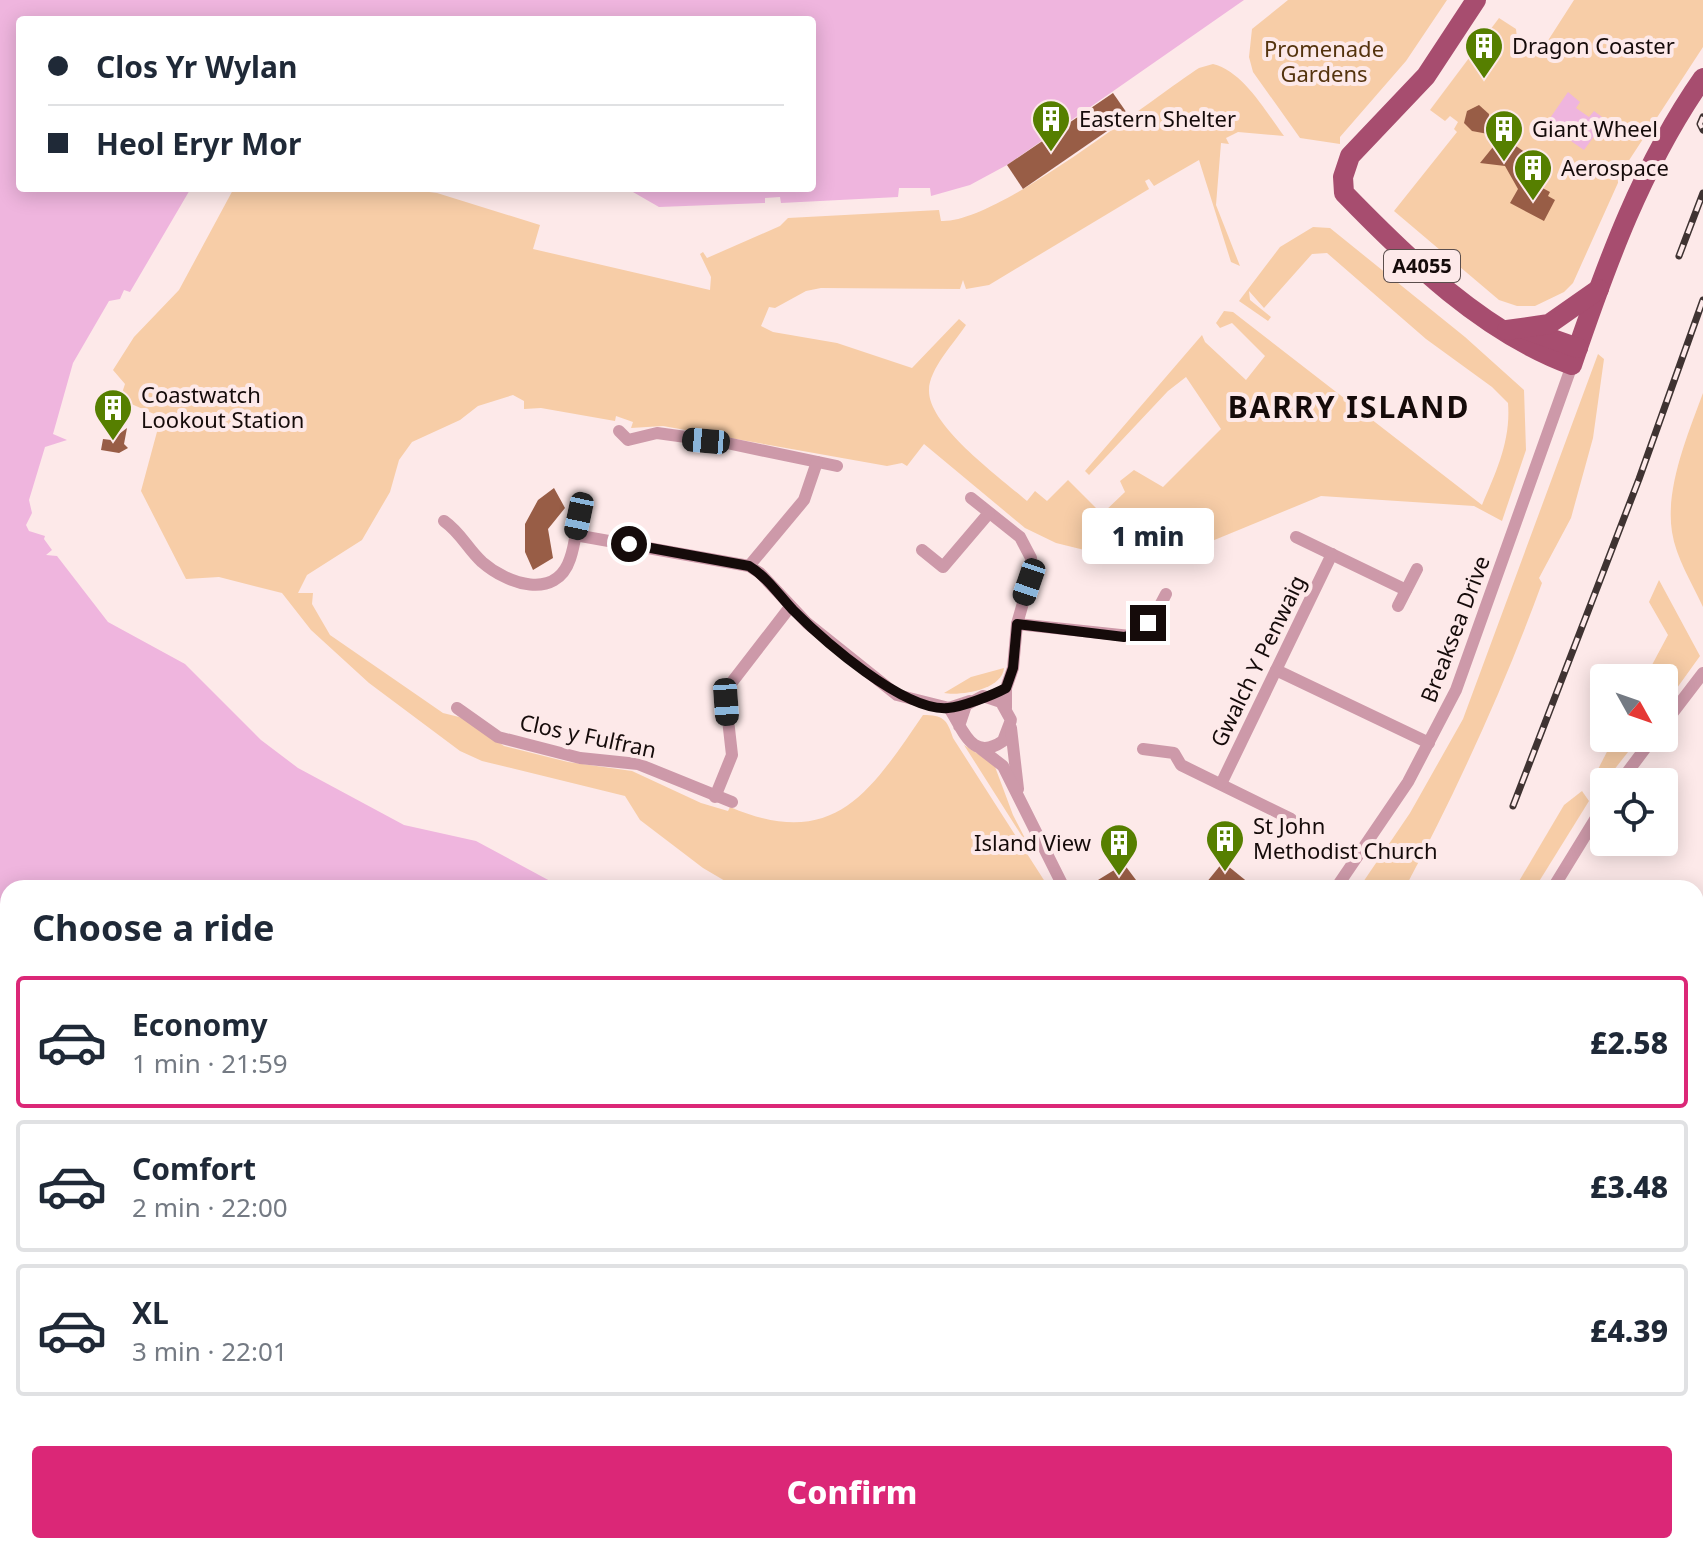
<!DOCTYPE html>
<meta charset="utf-8">
<style>
body{margin:0;font-family:"Noto Sans",sans-serif;background:#f2f2f3;color:#1f2937;height:100vh;display:flex;flex-direction:column;font-size:30px;white-space:nowrap}
*{box-sizing:border-box;margin:0}
p{font-size:26px;color:#747a83}
.icon{flex:none;width:44px;height:44px;fill:none;stroke:currentColor;stroke-width:2;stroke-linecap:round;stroke-linejoin:round}
.map{position:relative;flex:1;overflow:hidden}
.drawer{position:absolute;left:0px;top:880px;width:1704px;height:674px;display:flex;flex-direction:column;background:#fff;border-radius:24px 24px 0 0;box-shadow:0 4px 20px #0003}
.drawer>*{flex:none}
.guide{position:absolute;left:16px;top:16px;width:800px;height:176px;border-radius:8px;box-shadow:0 4px 20px #0003;display:grid;align-content:center;height:176px;padding:0 32px;background:#fff}
.needle{width:52px;rotate:130deg}
.fabs{position:absolute;left:1590px;top:664px;display:grid;gap:16px}
.fabs a{display:grid;place-items:center;width:88px;height:88px;border-radius:8px;background:#fff;box-shadow:0 4px 20px #0003;font-size:40px}
.end{position:absolute;width:36px;height:36px;margin:-18px;border:10px solid #150b0a;background:#fff;box-shadow:0 0 0 4px #fff}
.from{border-radius:50%}
.bubble{position:absolute;height:56px;border-radius:8px;background:#fff;box-shadow:0 4px 20px #0003;font-size:26px;font-weight:800;line-height:56px;text-align:center}
.car{position:absolute;width:24px;height:48px;margin:-24px -12px;border-radius:10px;box-shadow:0 0 6px 2px #0007;background:linear-gradient(#222 24%,#8ab4d8 0 40%,#222 0 76%,#8ab4d8 0 86%,#222 0)}
.guide b{display:flex;align-items:center;gap:28px;height:76px;font-size:30px}
.guide b+b{border-top:2px solid #e0e1e3}
.guide i{width:20px;height:20px;background:#1f2937}
ul{padding:0;list-style:none}
li{display:flex;align-items:center;gap:24px;height:132px;margin:0 16px 12px;padding:0 16px;border:4px solid #e0e1e3;border-radius:8px}
li div{flex:1}
li b{display:block;font-size:30px}
li em{font-style:normal;font-weight:800}
li.active{border-color:#db2777}
li>.icon{width:72px;height:72px;stroke-width:1.5}
h2{padding:0 32px;font-size:36px;line-height:96px}
.action{display:flex;gap:16px;margin-top:auto;padding:16px 32px}
.action a{flex:1;height:92px;border-radius:8px;background:#db2777;color:#fff;font-size:32px;font-weight:800;line-height:92px;text-align:center}
.map>svg:first-child{display:block}
.green{fill:#f7cda7}
.water{fill:#efb5de}
.building{fill:#985d46}
.lines{fill:none;stroke-linecap:round;stroke-linejoin:round}
.minor{stroke:#cd99a9;stroke-width:12}
.primary{stroke:#a74d6f;stroke-width:20}
.rail-casing{stroke:#3f3332;stroke-width:7}
.rail{stroke:#fde9e9;stroke-width:4;stroke-dasharray:12;stroke-linecap:butt}
.route{stroke:#150b0a;stroke-width:10}
.labels{text-anchor:middle;stroke-width:8;stroke-linejoin:round;paint-order:stroke}
.shield{fill:#fde9e9;stroke:#5b4e4d;stroke-width:2}
.shield-label{font-size:20px;font-weight:bold;fill:#150b0a}
.poi-label{font-size:22px;fill:#150b0a;stroke:#fde9e9;text-anchor:start}
.park-label{font-size:22px;fill:#54330e;stroke:#fde9e9}
.street-label{font-size:22px;fill:#150b0a;stroke:#fde9e9}
.district-label{font-size:30px;font-weight:bold;letter-spacing:2px;fill:#150b0a;stroke:#fde9e9}
</style>
<div class="map">
<svg width="1703" height="1553" viewBox="0 0 1703 1553">
<rect width="100%" height="100%" fill="#fde9e9"/>
<g class="green">
<path d="M1288 0H1447L1406 61 1340 137V144L1300 138 1253 72 1249 57 1252 29Z"/>
<path d="M1574 0H1703V47L1626 165 1573 283 1564 292 1535 306H1517L1499 300 1394 211 1457 132 1454 129 1458 122 1450 116 1445 121 1430 110 1499 18 1516 29 1517 38 1540 53Z"/>
<path d="M1213 64C1243 71 1266 112 1284 136L1238 132 1226 138 1229 144 1221 143 1216 205 1240 266 1231 262 1199 160 1154 186 1149 179 1145 181 1149 189 989 285 966 289 963 280 960 289 821 288 806 291 775 308 769 307 761 326 773 332 837 343 912 368 959 319 966 325C955 342 929 369 929 390 928 426 1001 478 1027 501L1035 491 1047 501 1068 480 1102 514 1125 492 1120 481 1134 470 1163 487 1221 429 1186 377 1168 391 1089 475 1085 471 1202 335 1205 342 1246 380 1265 356 1232 323 1220 328 1216 323 1224 311 1233 312 1482 505C1496 472 1511 441 1508 403L1492 387 1426 339 1327 253 1312 254 1264 308 1249 291 1250 300 1271 317 1268 321 1239 301 1280 247 1313 227 1330 228 1465 337 1524 390 1526 450 1502 521 1474 506 1321 496 1178 555 1125 560 1056 543 1025 528 924 444 907 466 902 463 887 466 663 426 631 428 633 422 616 416 615 421 541 408 524 409V401L513 395 478 406 460 420 412 442 399 460 390 492 362 540 307 575 298 593H313L312 604 330 635 443 713 463 718 504 746 568 762 632 771 701 803 728 811 730 807C833 851 869 794 923 715 943 715 947 719 953 738L1049 888H737L703 868 640 820 625 796 482 761 460 751 369 683 311 630 282 593 219 577 186 579 141 491 161 417 120 399 125 384 113 370 134 337 179 290 234 188H398L437 193 540 225 533 249 710 290 711 277 700 254 703 252 707 258 780 226 788 218 939 210 941 221C997 224 1145 103 1199 68Z"/>
<path d="M1598 354 1604 359 1593 438 1571 518 1539 578 1542 583C1504 687 1457 790 1405 888H1359L1410 813 1463 719Z"/>
<path d="M1703 393V607C1692 583 1676 558 1672 532 1665 488 1688 434 1703 393Z"/>
<path d="M1659 580 1700 656 1664 706V678H1645L1668 635 1649 602Z"/>
<path d="M1004 668C1002 690 960 696 944 693L971 677Z"/>
<path d="M1614 738H1639L1599 789 1591 783Z"/>
<path d="M964 745 994 764 1013 815 1032 852Z"/>
<path d="M1582 791 1589 801 1535 888H1515L1564 805Z"/>
<path d="M1035 1546H1121L1143 1550 1202 1546H1357L1349 1553H1036Z"/>
</g>
<g class="water">
<path d="M0 0H1244L1007 165 970 185 931 196 930 188H899L898 197 781 203 780 197 765 198V203L659 207 626 188H812V20H20V188H191L130 292 124 290 120 299 109 301 73 363 53 434 67 440 45 447 29 500 32 513 26 525 29 531 45 536 44 539 52 550 46 555 57 556 108 622 185 664 261 740 298 768 404 825 476 841 563 888H8V1546H150L144 1553H0Z"/>
<path d="M1568 92 1580 102 1576 108 1589 117 1594 111 1606 120 1584 150 1546 124Z"/>
<path d="M205 1546H838L841 1552 198 1553Z"/>
</g>
<g class="building">
<path d="M1113 93 1129 116 1023 189 1007 165Z"/>
<path d="M1479 105 1489 114 1488 134 1472 131 1464 123 1467 111Z"/>
<path d="M1509 141 1526 153 1519 162 1530 163 1524 178 1550 192 1548 196 1555 200 1544 221 1510 203 1518 189 1505 166 1480 163 1497 142 1501 152Z"/>
<path d="M127 428 124 444 128 448 119 453 101 450 103 439 111 440Z"/>
<path d="M554 488 565 508 548 529 553 558 533 570 525 552V524L538 500Z"/>
<path d="M1223 862 1255 888H1202Z"/>
<path d="M1124 864 1142 888H1085Z"/>
</g>
<g class="lines">
<g class="minor">
<path d="M619 431 628 440 657 433 722 442 837 466"/>
<path d="M971 498 1020 537 1031 558 1032 571 1017 624 1013 668 1006 688V708"/>
<path d="M444 521C461 533 467 548 482 562 507 584 556 601 570 559 575 545 576 530 579 516"/>
<path d="M575 535 749 566 760 573 807 623 897 695 949 708 970 701"/>
<path d="M1296 537 1406 590"/>
<path d="M922 550 943 567 989 513"/>
<path d="M749 566 804 500 817 462"/>
<path d="M1398 606 1417 569"/>
<path d="M1017 624 1130 636 1156 613 1166 594"/>
<path d="M1276 670 1429 743"/>
<path d="M457 708 498 737 580 758 638 764 732 802"/>
<path d="M949 708C963 728 971 763 1003 741L1011 720 1001 702 983 696 966 705 959 726"/>
<path d="M1664 724 1703 673"/>
<path d="M1011 728 1018 789"/>
<path d="M981 749 1003 766 1064 888"/>
<path d="M1143 749 1174 753 1181 765 1291 819"/>
<path d="M1620 782 1653 738"/>
<path d="M1221 784 1332 554"/>
<path d="M715 797 732 755 726 702 729 686 790 607"/>
<path d="M1336 888 1408 782 1456 690 1572 365"/>
<path d="M1553 888 1604 805"/>
<path d="M1696 948 1703 940"/>
<path d="M1696 1058 1703 1063"/>
<path d="M1696 1109 1703 1105"/>
<path d="M1696 1268 1703 1264"/>
<path d="M1696 1355 1703 1351"/>
<path d="M1696 1422 1703 1433"/>
<path d="M1630 1546 1634 1553"/>
<path d="M1441 1553 1445 1546"/>
<path d="M1483 1553 1485 1546"/>
</g>
<g class="primary">
<path d="M1476 0 1426 76 1350 156 1343 177 1344 193C1409 260 1484 333 1572 365 1606 265 1642 165 1703 78"/>
<path d="M1524 329 1578 348"/>
<path d="M1507 330 1549 324 1599 289"/>
</g>
<g class="rail-casing">
<g id="rail">
<path d="M1703 117 1700 124 1703 130"/>
<path d="M1679 256 1703 193"/>
<path d="M1513 806 1639 479 1703 300"/>
</g>
</g>
<use href="#rail" class="rail"/>
</g>
<g class="lines">
<path class="route" d="M629 544 749 566C768 578 778 594 793 610 823 640 904 712 948 708 962 707 993 695 1006 688L1013 668 1017 624 1124 637 1135 634 1148 623"/>
</g>
<defs>
<g id="building-pin" transform="scale(2)"><path d="M0 17L-7.5 6A9.5 9.5 0 1 1 7.5 6Z" fill="#567f00" stroke="#fde9e9"/><path d="M-4-6H4V6H1V3H-1V6H-4ZM-2.5-4.3h1.7v1.8h-1.7ZM.8-4.3h1.7v1.8H.8ZM-2.5-1h1.7V.8h-1.7ZM.8-1h1.7V.8H.8Z" fill="#fff"/></g>
</defs>
<g fill-rule="evenodd">
<use href="#building-pin" x="1484" y="46"/>
<use href="#building-pin" x="1051" y="119"/>
<use href="#building-pin" x="1504" y="129"/>
<use href="#building-pin" x="1533" y="168"/>
<use href="#building-pin" x="113" y="408"/>
<use href="#building-pin" x="1225" y="839"/>
<use href="#building-pin" x="1119" y="843"/>
</g>
<g class="labels">
<rect class="shield" x="1384" y="250" width="76" height="32" rx="6"/>
<g class="shield-label">
<text x="1422" y="273">A4055</text>
</g>
<g class="poi-label">
<text x="1512" y="54">Dragon Coaster</text>
<text x="1079" y="127">Eastern Shelter</text>
<text x="1532" y="137">Giant Wheel</text>
<text x="1561" y="176">Aerospace</text>
<text x="141" y="403">Coastwatch<tspan x="141" dy="25">Lookout Station</tspan></text>
<text x="1253" y="834">St John<tspan x="1253" dy="25">Methodist Church</tspan></text>
<text x="1091" y="851" text-anchor="end">Island View</text>
</g>
<g class="park-label">
<text x="1324" y="57">Promenade<tspan x="1324" dy="25">Gardens</tspan></text>
</g>
<g class="street-label">
<text transform="translate(1455 629) rotate(-69)" y="8">Breaksea Drive</text>
<text transform="translate(1258 661) rotate(-64)" y="8">Gwalch Y Penwaig</text>
<text transform="translate(588 736) rotate(12)" y="8">Clos y Fulfran</text>
</g>
<g class="district-label">
<text x="1349" y="418">BARRY ISLAND</text>
</g>
</g>
</svg>
<div class="fabs">
<a><svg class="needle" viewBox="-14 -14 28 28"><path d="M0-13l5 13h-10z" fill="#e53935"/><path d="M0 13l5-13h-10z" fill="#747a83"/></svg></a>
<a><svg class="icon" aria-label="locate" viewBox="0 0 24 24"><circle cx="12" cy="12" r="6"/><path d="M12 2v4M12 18v4M2 12h4M18 12h4"/></svg></a>
</div>
<i class="end from" style="left:629px;top:544px"></i>
<i class="end" style="left:1148px;top:623px"></i>
<div class="bubble" style="left:1082px;top:508px;width:132px">1 min</div>
<i class="car" style="left:706px;top:441px;rotate:275deg"></i>
<i class="car" style="left:579px;top:516px;rotate:192deg"></i>
<i class="car" style="left:1029px;top:582px;rotate:199deg"></i>
<i class="car" style="left:726px;top:702px;rotate:176deg"></i>
<div class="guide">
<b><i class="from"></i>Clos Yr Wylan</b>
<b><i></i>Heol Eryr Mor</b>
</div>
<section class="drawer">
<h2>Choose a ride</h2>
<ul>
<li class="active"><svg class="icon" aria-label="car" viewBox="0 0 24 24"><path d="M5 17H2v-5l4-1 3-4h7l3 4 3 1v5h-3M9 17h6M6 11h13"/><circle cx="7" cy="17" r="2"/><circle cx="17" cy="17" r="2"/></svg><div><b>Economy</b><p>1 min · 21:59</p></div><em>£2.58</em></li>
<li><svg class="icon" aria-label="car" viewBox="0 0 24 24"><path d="M5 17H2v-5l4-1 3-4h7l3 4 3 1v5h-3M9 17h6M6 11h13"/><circle cx="7" cy="17" r="2"/><circle cx="17" cy="17" r="2"/></svg><div><b>Comfort</b><p>2 min · 22:00</p></div><em>£3.48</em></li>
<li><svg class="icon" aria-label="car" viewBox="0 0 24 24"><path d="M5 17H2v-5l4-1 3-4h7l3 4 3 1v5h-3M9 17h6M6 11h13"/><circle cx="7" cy="17" r="2"/><circle cx="17" cy="17" r="2"/></svg><div><b>XL</b><p>3 min · 22:01</p></div><em>£4.39</em></li>
</ul>
<div class="action"><a>Confirm</a></div>
</section>
</div>
